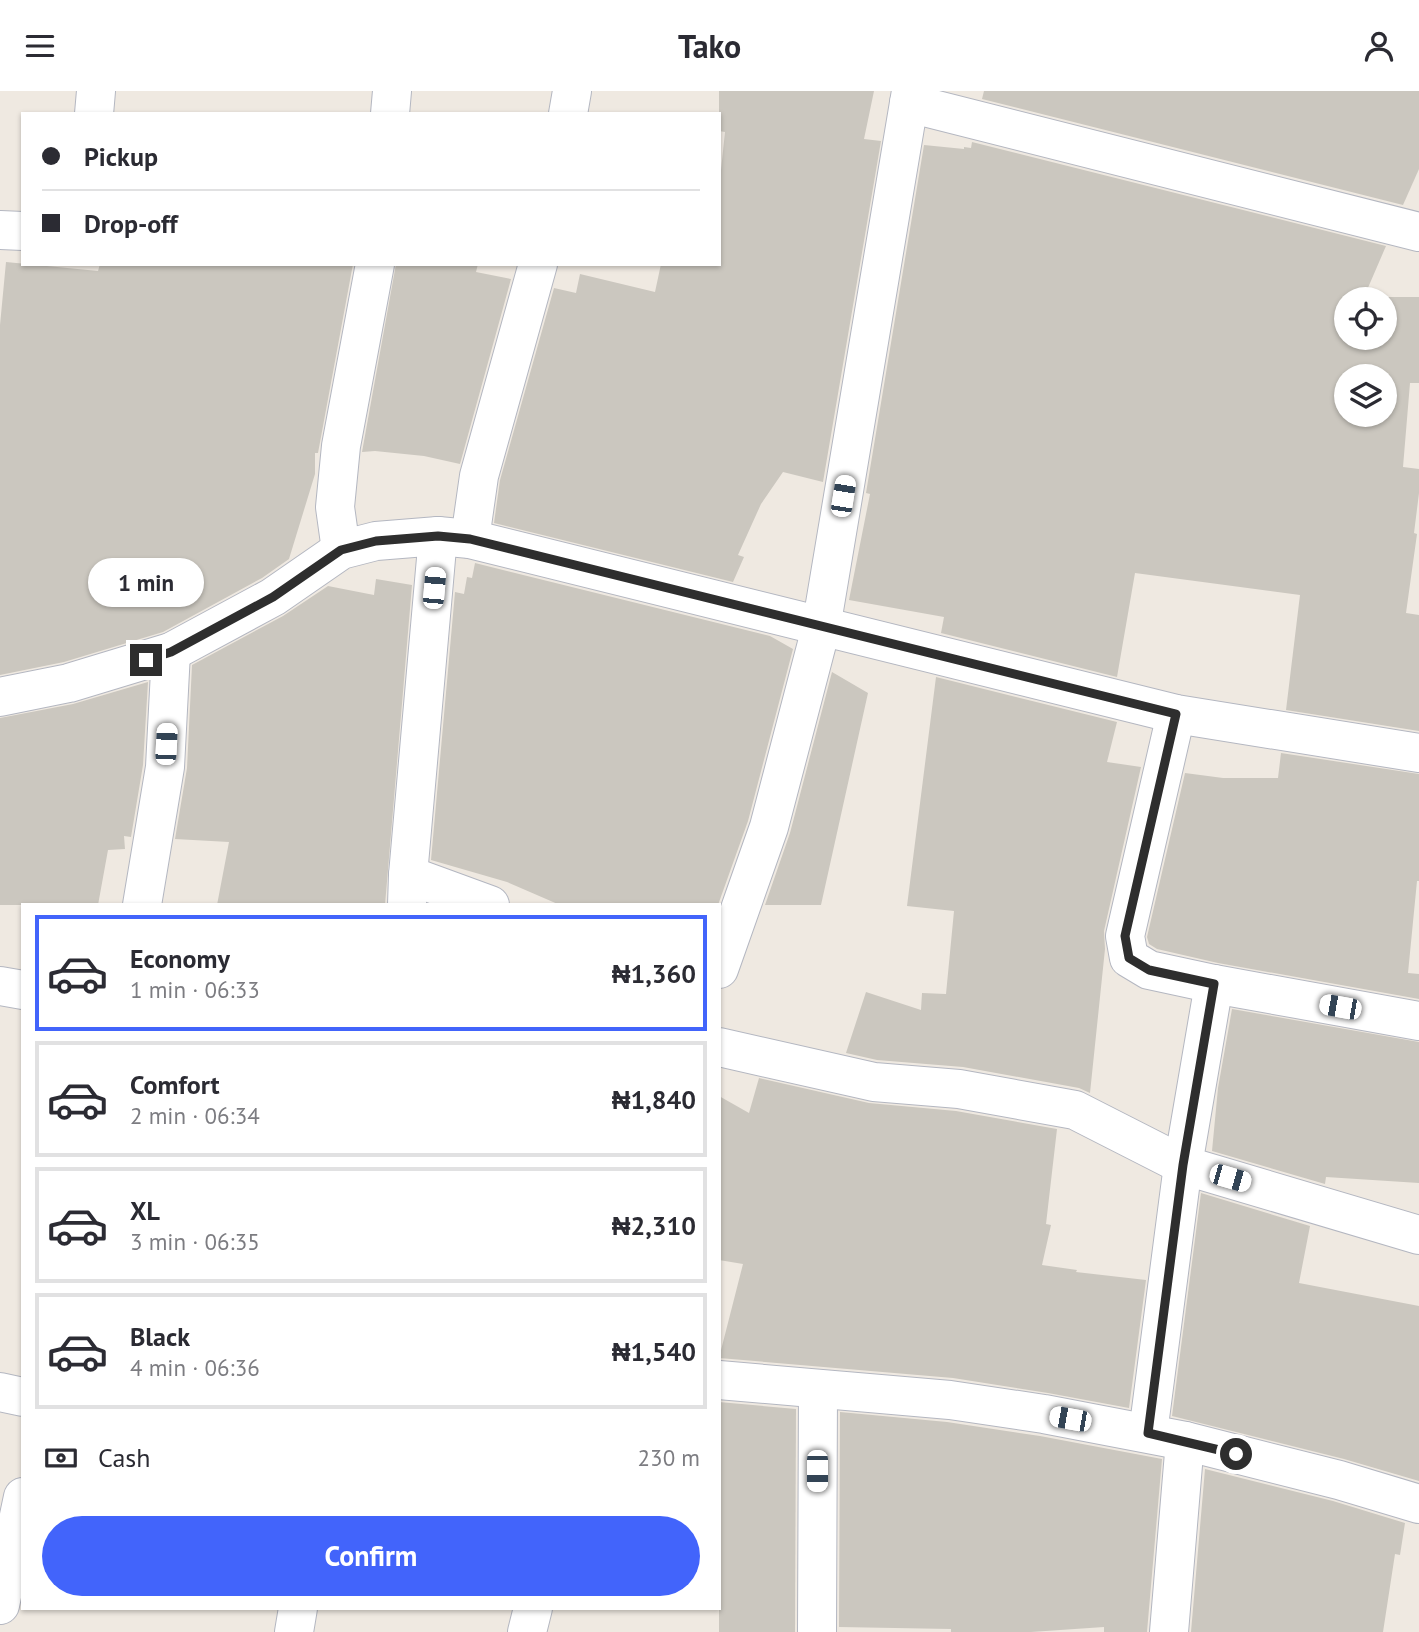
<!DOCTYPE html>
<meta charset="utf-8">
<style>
body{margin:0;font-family:"PT Sans",sans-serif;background:#f2f2f3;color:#2b2b33;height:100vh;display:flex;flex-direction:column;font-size:26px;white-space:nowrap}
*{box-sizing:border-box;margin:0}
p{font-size:23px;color:#7c7c81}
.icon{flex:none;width:38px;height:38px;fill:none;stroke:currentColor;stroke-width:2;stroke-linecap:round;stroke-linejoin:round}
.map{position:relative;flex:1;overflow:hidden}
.panel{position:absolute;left:21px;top:812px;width:700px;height:707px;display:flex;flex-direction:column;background:#fff;border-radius:0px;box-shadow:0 2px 5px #0004}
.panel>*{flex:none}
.top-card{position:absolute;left:21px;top:21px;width:700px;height:154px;border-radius:0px;box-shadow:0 2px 5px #0004;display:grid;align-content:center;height:154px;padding:0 21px;background:#fff}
.tools{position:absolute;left:1334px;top:196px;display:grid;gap:14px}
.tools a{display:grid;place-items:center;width:63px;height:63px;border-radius:50%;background:#fff;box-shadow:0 2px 5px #0004;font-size:35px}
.end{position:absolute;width:32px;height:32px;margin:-16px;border:9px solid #2e2e2e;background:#fff;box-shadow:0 0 0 4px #fff}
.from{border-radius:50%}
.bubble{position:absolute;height:49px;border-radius:24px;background:#fff;box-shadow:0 2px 5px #0004;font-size:23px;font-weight:700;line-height:49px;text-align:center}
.car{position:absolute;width:21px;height:42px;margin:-21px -10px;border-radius:9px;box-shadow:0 0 5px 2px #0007;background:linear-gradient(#fff 24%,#345 0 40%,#fff 0 76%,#345 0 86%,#fff 0)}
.top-card b{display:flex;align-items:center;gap:24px;height:66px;font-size:26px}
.top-card b+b{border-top:2px solid #e1e1e2}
.top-card i{width:18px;height:18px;background:#2b2b33}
ul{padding:12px 0 0;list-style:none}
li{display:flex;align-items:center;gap:21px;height:116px;margin:0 14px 10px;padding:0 7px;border:4px solid #e1e1e2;border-radius:0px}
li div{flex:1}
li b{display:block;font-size:26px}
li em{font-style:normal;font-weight:700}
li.current{border-color:#4264fb}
li>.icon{width:63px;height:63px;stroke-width:1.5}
.pay{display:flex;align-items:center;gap:18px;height:77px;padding:0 21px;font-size:26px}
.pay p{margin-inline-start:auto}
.action{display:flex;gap:14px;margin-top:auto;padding:14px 21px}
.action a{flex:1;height:80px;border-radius:42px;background:#4264fb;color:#fff;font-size:28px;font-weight:700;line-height:80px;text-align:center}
header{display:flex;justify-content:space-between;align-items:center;height:91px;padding:0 21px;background:#fff;font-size:32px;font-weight:700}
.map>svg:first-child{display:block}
.building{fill:#cbc7bf;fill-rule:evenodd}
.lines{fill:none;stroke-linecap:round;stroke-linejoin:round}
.minor-casing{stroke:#b4b7c1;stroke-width:40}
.minor{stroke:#fff;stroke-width:38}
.route{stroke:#2e2e2e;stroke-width:9}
</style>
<header><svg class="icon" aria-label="menu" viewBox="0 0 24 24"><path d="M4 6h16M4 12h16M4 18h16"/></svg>Tako<svg class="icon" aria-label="person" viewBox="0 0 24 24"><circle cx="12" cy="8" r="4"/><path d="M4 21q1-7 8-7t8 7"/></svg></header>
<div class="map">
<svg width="1419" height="1541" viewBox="0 0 1419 1541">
<rect width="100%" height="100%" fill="#efe9e1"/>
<g class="building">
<path d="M719 0H874L864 48 881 50 823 391 783 381 761 413 738 464 744 466 733 491 494 432 500 389 554 197 576 202 580 183 655 201 661 173H719V98L725 41 719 40Z"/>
<path d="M984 0H1419V78L1403 114 982 8Z"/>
<path d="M972 51 1386 155 1364 206H1419V292H1410L1403 376 1419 378V402L1414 442 1417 443 1406 522 1419 524V640L1286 619 1300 504 1135 482 1117 586 941 542 944 526 849 509 870 403 866 402 924 54 964 58V56L971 57ZM1346 208H1384V247H1346ZM1346 285H1384V324H1346Z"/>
<path d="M6 171 98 180 100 173H353L318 362H315V383L289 468 262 487 163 541 64 571 0 584V234Z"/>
<path d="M396 173H478L476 181 511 188 460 373 424 365 375 360 362 361Z"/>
<path d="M475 472 770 545 793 558 748 730 718 814H560L507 791 431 769 455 501 464 503 467 486 472 487Z"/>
<path d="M376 488 412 494 385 814H217L229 751 175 748 187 677 192 574 283 525 328 495 374 504Z"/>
<path d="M832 581 868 602 821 814H765L790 742Z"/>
<path d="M936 586 1117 631 1107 671 1141 676 1104 840 1105 858 1090 1002 1079 997 963 976 877 969 846 962 866 901 921 919 922 902 946 903 954 820 907 815Z"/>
<path d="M148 591 143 674 131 746 124 745 125 758 108 759 98 814H0V627L73 613Z"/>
<path d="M1281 662 1419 683V790H1417L1408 882 1419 883V908L1218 872 1157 858 1149 853 1147 846 1185 682 1223 687H1278Z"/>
<path d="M1232 918 1419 951V1092L1326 1086 1325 1093 1212 1060 1218 997Z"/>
<path d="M759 987 869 1012 956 1020 1057 1038 1046 1133 1051 1134 1042 1174 1077 1179 1076 1181 1146 1189 1129 1317 1048 1302 953 1287 719 1267 743 1173 719 1169V1005L749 1022Z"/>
<path d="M1201 1102 1310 1135 1299 1192 1419 1215V1390L1344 1368 1172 1325Z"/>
<path d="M719 1311 796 1318 795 1541H719Z"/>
<path d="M840 1321 947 1331 1040 1345 1162 1368 1147 1541H1104V1536L1031 1541H951V1538L839 1536Z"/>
<path d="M1205 1378 1333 1410 1405 1432 1400 1464 1395 1463 1383 1541H1191Z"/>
</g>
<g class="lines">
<g class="minor-casing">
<g id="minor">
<path d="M909 12 1419 141"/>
<path d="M94 23 96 0"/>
<path d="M390 23 392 0"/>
<path d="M568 23 572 0"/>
<path d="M0 139 23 140"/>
<path d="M470 448 479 385 538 173"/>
<path d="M341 459 335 416 341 355 375 173"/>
<path d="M0 606 69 592 171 561 273 506 341 459 376 450 438 445 470 448 1176 623 1419 662"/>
<path d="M1176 623 1125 845 1129 867 1149 879 1214 893 1419 930"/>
<path d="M408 784 490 814"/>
<path d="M142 814 165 676 171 561"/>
<path d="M407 814 408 784 438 445"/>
<path d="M719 878 769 736 821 537 911 0"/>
<path d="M0 895 23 899"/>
<path d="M719 956 874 991 959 998 1075 1019 1183 1074 1419 1144"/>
<path d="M719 1289 950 1309 1044 1323 1185 1350 1339 1389 1419 1413"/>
<path d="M0 1301 23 1306"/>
<path d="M1148 1342 1183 1074 1214 893"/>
<path d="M0 1514 23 1406"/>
<path d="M294 1541 298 1517"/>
<path d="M527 1541 533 1517"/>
<path d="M817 1541 818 1299"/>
<path d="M1169 1541 1185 1350"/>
</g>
</g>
<use href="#minor" class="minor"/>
</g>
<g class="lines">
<path class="route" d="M146 569 171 561 273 506 341 459 376 450 438 445 470 448 1176 623 1125 845 1129 867 1149 879 1214 893 1183 1074 1148 1342 1236 1363"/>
</g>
</svg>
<div class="tools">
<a><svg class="icon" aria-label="locate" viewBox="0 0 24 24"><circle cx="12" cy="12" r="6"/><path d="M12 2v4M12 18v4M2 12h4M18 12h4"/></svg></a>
<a><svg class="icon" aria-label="layers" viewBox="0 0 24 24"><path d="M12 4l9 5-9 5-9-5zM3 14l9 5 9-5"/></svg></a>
</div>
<i class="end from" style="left:1236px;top:1363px"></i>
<i class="end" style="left:146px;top:569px"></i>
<div class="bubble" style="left:88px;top:467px;width:116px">1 min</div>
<i class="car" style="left:843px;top:405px;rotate:9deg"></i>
<i class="car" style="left:434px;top:497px;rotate:5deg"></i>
<i class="car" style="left:166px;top:653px;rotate:3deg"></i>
<i class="car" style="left:1340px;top:916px;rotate:280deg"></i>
<i class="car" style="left:1230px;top:1087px;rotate:106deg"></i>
<i class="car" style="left:1070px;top:1328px;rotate:280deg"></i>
<i class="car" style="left:817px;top:1380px;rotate:180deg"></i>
<div class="top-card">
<b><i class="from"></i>Pickup</b>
<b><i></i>Drop-off</b>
</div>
<section class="panel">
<ul>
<li class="current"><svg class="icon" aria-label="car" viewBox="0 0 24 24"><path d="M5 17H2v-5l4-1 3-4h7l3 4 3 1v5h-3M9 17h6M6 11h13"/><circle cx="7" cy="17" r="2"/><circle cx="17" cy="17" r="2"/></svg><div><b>Economy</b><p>1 min · 06:33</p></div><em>₦1,360</em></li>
<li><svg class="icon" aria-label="car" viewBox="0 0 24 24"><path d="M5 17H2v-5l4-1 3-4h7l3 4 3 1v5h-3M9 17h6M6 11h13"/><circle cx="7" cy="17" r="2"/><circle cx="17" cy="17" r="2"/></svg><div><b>Comfort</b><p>2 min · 06:34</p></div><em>₦1,840</em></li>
<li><svg class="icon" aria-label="car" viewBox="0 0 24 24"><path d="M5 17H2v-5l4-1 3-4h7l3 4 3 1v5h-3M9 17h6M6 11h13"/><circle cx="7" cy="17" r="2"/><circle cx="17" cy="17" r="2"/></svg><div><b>XL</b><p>3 min · 06:35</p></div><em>₦2,310</em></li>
<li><svg class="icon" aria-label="car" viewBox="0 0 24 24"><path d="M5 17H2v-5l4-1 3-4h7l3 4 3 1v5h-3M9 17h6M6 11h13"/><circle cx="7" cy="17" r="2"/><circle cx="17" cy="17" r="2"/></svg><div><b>Black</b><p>4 min · 06:36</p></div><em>₦1,540</em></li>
</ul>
<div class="pay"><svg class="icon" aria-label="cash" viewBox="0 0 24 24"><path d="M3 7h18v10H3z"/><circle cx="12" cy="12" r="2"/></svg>Cash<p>230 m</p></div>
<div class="action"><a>Confirm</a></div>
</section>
</div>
